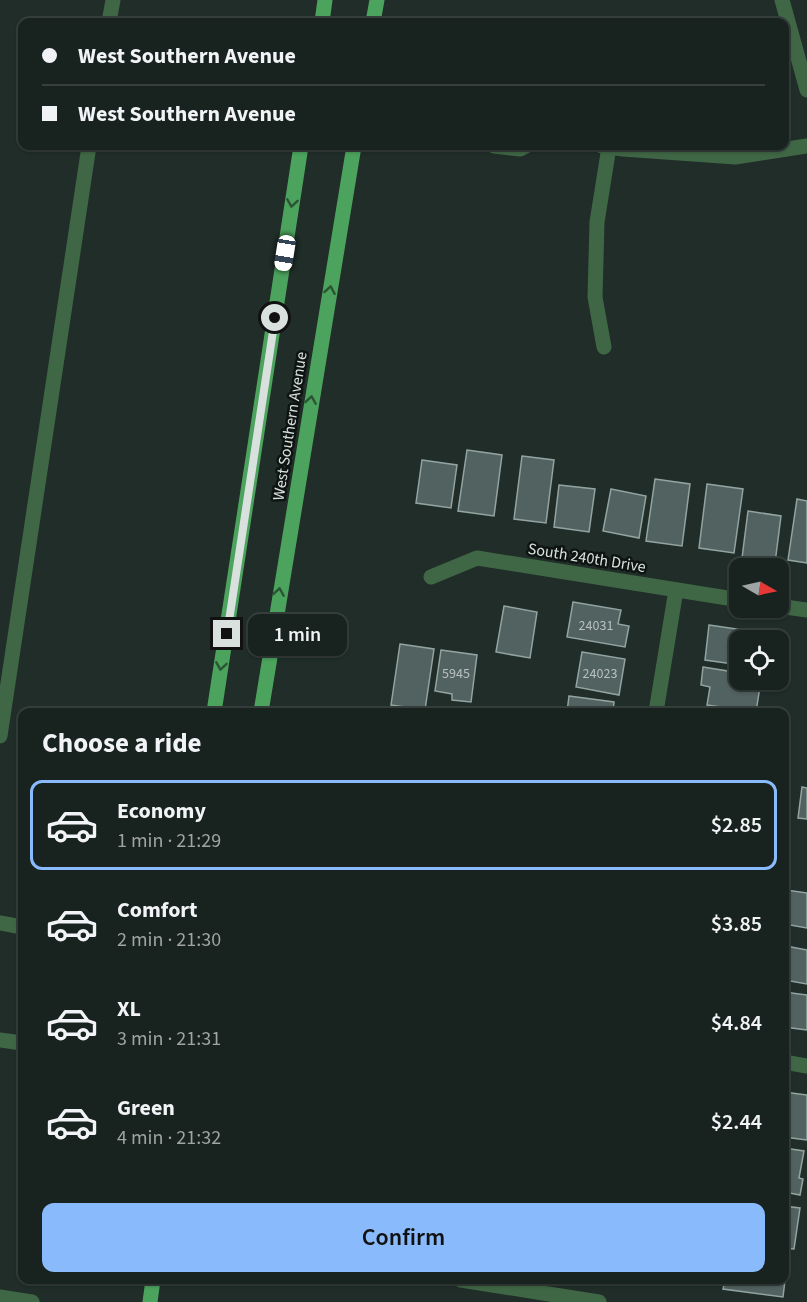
<!DOCTYPE html>
<meta charset="utf-8">
<style>
body{margin:0;font-family:"Source Sans 3",sans-serif;background:#212a27;color:#f1f3f6;height:100vh;display:flex;flex-direction:column;font-size:22px;white-space:nowrap}
*{box-sizing:border-box;margin:0}
p{font-size:20px;color:#9fa4a4}
.icon{flex:none;width:33px;height:33px;fill:none;stroke:currentColor;stroke-width:2;stroke-linecap:round;stroke-linejoin:round}
.map{position:relative;flex:1;overflow:hidden}
.side{position:absolute;left:18px;top:708px;width:771px;height:576px;display:flex;flex-direction:column;background:#18221e;border-radius:12px;box-shadow:0 2px 4px #0004,0 0 0 2px #363f3c}
.side>*{flex:none}
.top-card{position:absolute;left:18px;top:18px;width:771px;height:132px;border-radius:12px;box-shadow:0 2px 4px #0004,0 0 0 2px #363f3c;display:grid;align-content:center;height:132px;padding:0 24px;background:#18221e}
.needle{width:39px;rotate:99deg}
.buttons{position:absolute;left:729px;top:558px;display:grid;gap:12px}
.buttons a{display:grid;place-items:center;width:60px;height:60px;border-radius:12px;background:#18221e;box-shadow:0 2px 4px #0004,0 0 0 2px #363f3c;font-size:30px}
.end{position:absolute;width:27px;height:27px;margin:-14px;border:8px solid #d8e1dd;background:#111;box-shadow:0 0 0 3px #111}
.from{border-radius:50%}
.bubble{position:absolute;height:42px;border-radius:12px;background:#18221e;box-shadow:0 2px 4px #0004,0 0 0 2px #363f3c;font-size:20px;font-weight:600;line-height:42px;text-align:center}
.car{position:absolute;width:18px;height:36px;margin:-18px -9px;border-radius:8px;box-shadow:0 0 4px 2px #0007;background:linear-gradient(#fff 24%,#345 0 40%,#fff 0 76%,#345 0 86%,#fff 0)}
.top-card b{display:flex;align-items:center;gap:21px;height:57px;font-size:22px}
.top-card b+b{border-top:2px solid #363f3c}
.top-card i{width:15px;height:15px;background:#f1f3f6}
ul{padding:0;list-style:none}
li{display:flex;align-items:center;gap:18px;height:90px;margin:0 12px 9px;padding:0 12px;border:3px solid transparent;border-radius:12px}
li div{flex:1}
li b{display:block;font-size:22px}
li em{font-style:normal;font-weight:600}
li.selected{border-color:#89bafc}
li>.icon{width:54px;height:54px;stroke-width:1.5}
h2{padding:0 24px;font-size:27px;line-height:72px}
.button{display:flex;gap:12px;margin-top:auto;padding:12px 24px}
.button a{flex:1;height:69px;border-radius:12px;background:#89bafc;color:#111;font-size:24px;font-weight:600;line-height:69px;text-align:center}
.map>svg:first-child{display:block}
.building{fill:#526260;stroke:#92a4a1;stroke-width:1.5}
.lines{fill:none;stroke-linecap:round;stroke-linejoin:round}
.minor{stroke:#3f6745;stroke-width:15}
.major{stroke:#4ca35d;stroke-width:15}
.oneway{stroke:#2a5433}
.route{stroke:#d8e1dd;stroke-width:8}
.labels{text-anchor:middle;stroke-width:5;stroke-linejoin:round;paint-order:stroke}
.number-label{font-size:14px;fill:#b6c1be}
.street-label{font-size:16px;fill:#d8e1dd;stroke:#0e1411}
</style>
<div class="map">
<svg width="807" height="1302" viewBox="0 0 807 1302">
<rect width="100%" height="100%" fill="#202d28"/>
<g class="building">
<path d="M467 450 502 455 494 516 458 511Z"/>
<path d="M522 456 554 460 546 523 514 519Z"/>
<path d="M422 460 457 465 451 508 416 503Z"/>
<path d="M655 479 690 484 682 546 646 541Z"/>
<path d="M707 484 743 489 734 553 699 548Z"/>
<path d="M559 485 595 489 589 532 554 527Z"/>
<path d="M611 489 646 496 639 538 603 531Z"/>
<path d="M797 499 807 501V563L788 560Z"/>
<path d="M748 511 781 516 775 563 742 558Z"/>
<path d="M573 602 621 610 618 624 629 626 625 647 567 637Z"/>
<path d="M504 606 537 612 530 658 496 652Z"/>
<path d="M709 625 771 634 770 640H740V665L705 660Z"/>
<path d="M400 644 434 649 425 710 391 705Z"/>
<path d="M441 650 477 655 471 702 452 700V694L435 691Z"/>
<path d="M582 652 625 659 619 695 576 687Z"/>
<path d="M703 667 740 673V680H761L756 712 707 705 710 687 701 685Z"/>
<path d="M569 696 614 702 613 712H567Z"/>
<path d="M802 787 807 788V819L798 818Z"/>
<path d="M786 890 807 893V928L784 924Z"/>
<path d="M786 946 807 950V984L784 980Z"/>
<path d="M784 992 807 995V1030L784 1027Z"/>
<path d="M784 1092 807 1095V1140L784 1137Z"/>
<path d="M784 1148 804 1151 799 1178 803 1179 800 1195 784 1192Z"/>
<path d="M784 1206 800 1208 794 1249 784 1248Z"/>
<path d="M784 1255H788L783 1297 723 1289 725 1280H784Z"/>
</g>
<g class="lines">
<g class="minor">
<path d="M782 0 807 90"/>
<path d="M109 22 113 0"/>
<path d="M494 146 520 149 526 146"/>
<path d="M602 146 623 149 735 157 807 146"/>
<path d="M604 347 595 297 597 222 609 147"/>
<path d="M431 577 477 558 740 600"/>
<path d="M778 606 807 610"/>
<path d="M656 712 676 590"/>
<path d="M0 736 89 146"/>
<path d="M0 923 22 927"/>
<path d="M0 1040 22 1043"/>
<path d="M784 1062 807 1066"/>
<path d="M461 1280 599 1302"/>
<path d="M0 1297 32 1302"/>
</g>
<g class="major">
<path d="M322 22 325 0"/>
<path d="M373 22 377 0"/>
<path d="M214 712 301 146"/>
<path d="M261 712 354 146"/>
<path d="M150 1302 153 1280"/>
</g>
</g>
<defs><path id="oneway-chevron" d="M-2-3.5L2.5 0L-2 3.5" fill="none" stroke-width="1.6" stroke-linecap="round" stroke-linejoin="round" transform="scale(1.5)"/></defs>
<g class="oneway">
<use href="#oneway-chevron" transform="translate(292 203) rotate(99)"/>
<use href="#oneway-chevron" transform="translate(330 290) rotate(-80)"/>
<use href="#oneway-chevron" transform="translate(311 400) rotate(-81)"/>
<use href="#oneway-chevron" transform="translate(279 592) rotate(-81)"/>
<use href="#oneway-chevron" transform="translate(221 666) rotate(99)"/>
</g>
<g class="lines">
<path class="route" d="M227 634 275 318"/>
</g>
<g class="labels">
<g class="number-label">
<text x="596" y="630">24031</text>
<text x="456" y="678">5945</text>
<text x="600" y="678">24023</text>
</g>
<g class="street-label">
<text transform="translate(289 426) rotate(-81)" y="6">West Southern Avenue</text>
<text transform="translate(587 557) rotate(9)" y="6">South 240th Drive</text>
</g>
</g>
</svg>
<div class="buttons">
<a><svg class="needle" viewBox="-14 -14 28 28"><path d="M0-13l5 13h-10z" fill="#e53935"/><path d="M0 13l5-13h-10z" fill="#9fa4a4"/></svg></a>
<a><svg class="icon" aria-label="locate" viewBox="0 0 24 24"><circle cx="12" cy="12" r="6"/><path d="M12 2v4M12 18v4M2 12h4M18 12h4"/></svg></a>
</div>
<i class="end from" style="left:275px;top:318px"></i>
<i class="end" style="left:227px;top:634px"></i>
<div class="bubble" style="left:248px;top:614px;width:99px">1 min</div>
<i class="car" style="left:285px;top:253px;rotate:189deg"></i>
<div class="top-card">
<b><i class="from"></i>West Southern Avenue</b>
<b><i></i>West Southern Avenue</b>
</div>
<section class="side">
<h2>Choose a ride</h2>
<ul>
<li class="selected"><svg class="icon" aria-label="car" viewBox="0 0 24 24"><path d="M5 17H2v-5l4-1 3-4h7l3 4 3 1v5h-3M9 17h6M6 11h13"/><circle cx="7" cy="17" r="2"/><circle cx="17" cy="17" r="2"/></svg><div><b>Economy</b><p>1 min · 21:29</p></div><em>$2.85</em></li>
<li><svg class="icon" aria-label="car" viewBox="0 0 24 24"><path d="M5 17H2v-5l4-1 3-4h7l3 4 3 1v5h-3M9 17h6M6 11h13"/><circle cx="7" cy="17" r="2"/><circle cx="17" cy="17" r="2"/></svg><div><b>Comfort</b><p>2 min · 21:30</p></div><em>$3.85</em></li>
<li><svg class="icon" aria-label="car" viewBox="0 0 24 24"><path d="M5 17H2v-5l4-1 3-4h7l3 4 3 1v5h-3M9 17h6M6 11h13"/><circle cx="7" cy="17" r="2"/><circle cx="17" cy="17" r="2"/></svg><div><b>XL</b><p>3 min · 21:31</p></div><em>$4.84</em></li>
<li><svg class="icon" aria-label="car" viewBox="0 0 24 24"><path d="M5 17H2v-5l4-1 3-4h7l3 4 3 1v5h-3M9 17h6M6 11h13"/><circle cx="7" cy="17" r="2"/><circle cx="17" cy="17" r="2"/></svg><div><b>Green</b><p>4 min · 21:32</p></div><em>$2.44</em></li>
</ul>
<div class="button"><a>Confirm</a></div>
</section>
</div>
